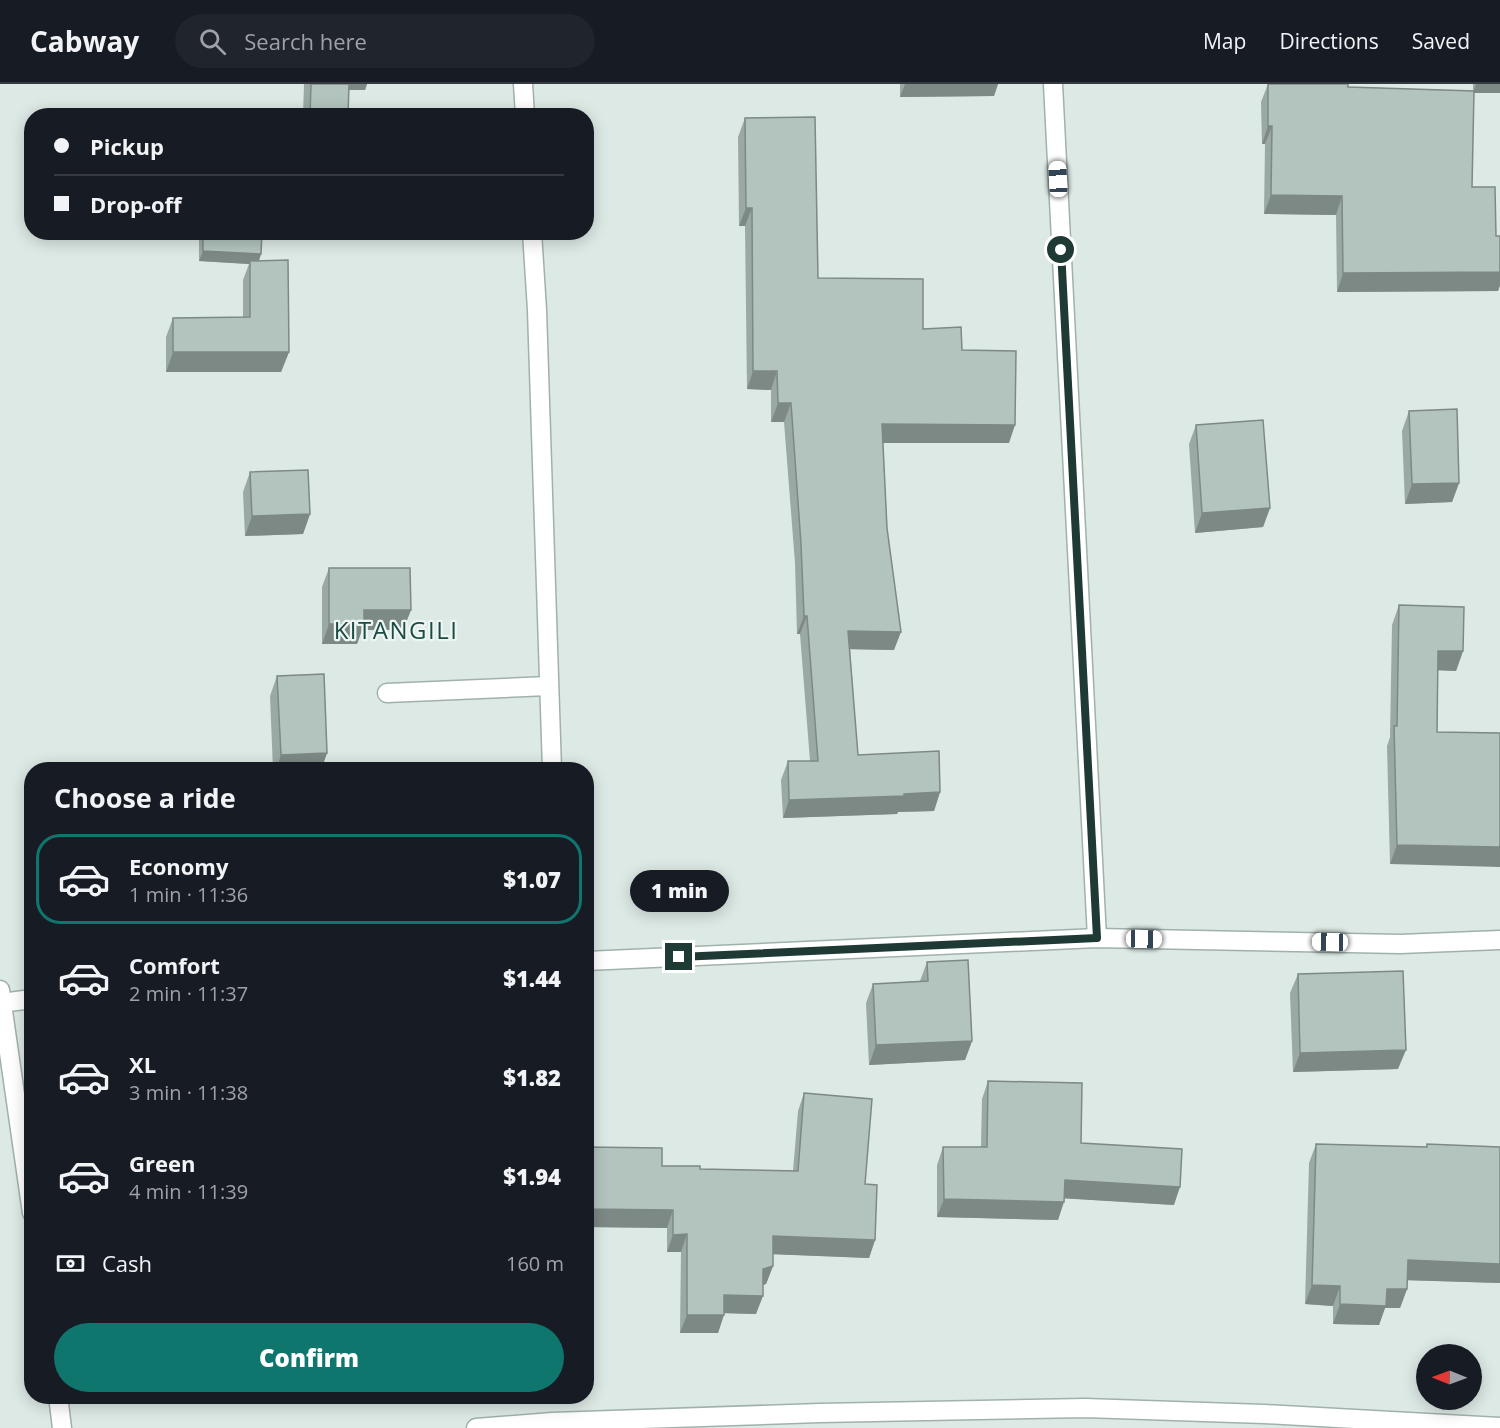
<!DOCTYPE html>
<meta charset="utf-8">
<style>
body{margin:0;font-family:"Open Sans",sans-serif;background:#20242c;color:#f1f3f6;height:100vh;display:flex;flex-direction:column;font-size:22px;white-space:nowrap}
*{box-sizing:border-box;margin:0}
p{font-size:20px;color:#9ea1a6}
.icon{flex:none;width:33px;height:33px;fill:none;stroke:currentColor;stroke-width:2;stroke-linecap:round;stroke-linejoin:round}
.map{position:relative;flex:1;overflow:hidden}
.details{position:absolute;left:24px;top:678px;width:570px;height:642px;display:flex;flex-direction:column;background:#171b24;border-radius:24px;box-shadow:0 3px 15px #0003}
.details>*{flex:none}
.hud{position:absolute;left:24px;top:24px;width:570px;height:132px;border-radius:24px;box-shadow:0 3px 15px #0003;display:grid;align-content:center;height:132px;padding:0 30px;background:#171b24}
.needle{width:39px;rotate:271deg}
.controls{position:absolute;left:1416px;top:1260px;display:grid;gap:12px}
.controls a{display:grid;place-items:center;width:66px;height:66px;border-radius:50%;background:#171b24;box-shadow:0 3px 15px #0003;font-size:30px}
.end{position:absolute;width:27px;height:27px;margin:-14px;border:8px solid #1f3934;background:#fff;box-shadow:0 0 0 3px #fff}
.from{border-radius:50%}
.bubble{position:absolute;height:42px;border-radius:21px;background:#171b24;box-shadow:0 3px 15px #0003;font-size:20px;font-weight:800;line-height:42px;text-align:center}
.car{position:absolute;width:18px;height:36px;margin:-18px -9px;border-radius:8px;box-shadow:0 0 4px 2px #0007;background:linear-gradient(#fff 24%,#345 0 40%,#fff 0 76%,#345 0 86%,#fff 0)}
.hud b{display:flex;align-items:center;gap:21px;height:57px;font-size:22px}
.hud b+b{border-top:2px solid #363941}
.hud i{width:15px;height:15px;background:#f1f3f6}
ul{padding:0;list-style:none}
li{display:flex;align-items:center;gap:18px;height:90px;margin:0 12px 9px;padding:0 18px;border:3px solid transparent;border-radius:24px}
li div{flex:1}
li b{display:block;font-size:22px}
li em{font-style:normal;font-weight:800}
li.active{border-color:#0f766e}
li>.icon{width:54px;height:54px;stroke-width:1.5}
h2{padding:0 30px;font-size:27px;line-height:72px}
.pay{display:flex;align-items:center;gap:15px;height:66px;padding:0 30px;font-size:22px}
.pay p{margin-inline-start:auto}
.action{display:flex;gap:12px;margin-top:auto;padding:12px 30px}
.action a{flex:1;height:69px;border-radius:36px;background:#0f766e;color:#fff;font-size:24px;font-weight:800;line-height:69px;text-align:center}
header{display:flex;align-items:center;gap:36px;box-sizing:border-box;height:84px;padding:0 30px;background:#171b24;border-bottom:2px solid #363941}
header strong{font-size:28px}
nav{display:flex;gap:33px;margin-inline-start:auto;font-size:21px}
.search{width:420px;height:54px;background:#20242c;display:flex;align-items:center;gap:15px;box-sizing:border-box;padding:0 21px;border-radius:33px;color:#9ea1a6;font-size:22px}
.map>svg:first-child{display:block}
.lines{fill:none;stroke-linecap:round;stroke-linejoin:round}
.street-casing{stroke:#a0b1ac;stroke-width:21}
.street{stroke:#fff;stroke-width:18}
.wall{fill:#9aa9a3}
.shaded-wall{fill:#7d8985}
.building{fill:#b3c4be;stroke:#7d8985;stroke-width:1.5}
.route{stroke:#1f3934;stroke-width:8}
.labels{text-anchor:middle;stroke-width:4.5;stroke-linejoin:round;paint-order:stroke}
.quarter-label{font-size:24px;letter-spacing:1.5px;fill:#1b4b44;stroke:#eef6f3}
</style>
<header>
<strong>Cabway</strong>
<div class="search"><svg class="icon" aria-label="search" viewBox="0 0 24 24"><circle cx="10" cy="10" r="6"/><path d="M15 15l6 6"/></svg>Search here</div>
<nav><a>Map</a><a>Directions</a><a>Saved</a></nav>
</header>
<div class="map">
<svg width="1500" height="1344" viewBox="0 0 1500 1344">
<rect width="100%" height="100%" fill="#dde9e5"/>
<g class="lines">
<g class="street-casing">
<g id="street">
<path d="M523 0 525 32"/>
<path d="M1053 0 1097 854"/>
<path d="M532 148 537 226 552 686"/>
<path d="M387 609 548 602"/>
<path d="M586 877 1097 854 1400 860 1500 856"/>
<path d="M0 906 32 1129"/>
<path d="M0 919 32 915"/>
<path d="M58 1312 62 1344"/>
<path d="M476 1344 552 1338 820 1329 1085 1324 1264 1330 1500 1343"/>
</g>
</g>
<use href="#street" class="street"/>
</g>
<g class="wall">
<path d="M304 0H367L365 6H349L348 32H303Z"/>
<path d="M900 0H998L994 12 900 13Z"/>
<path d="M1268 0 1473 7V0H1500L1474 9 1472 103 1496 152H1500V201L1498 207 1337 208 1336 131 1264 130 1265 60H1262L1261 18Z"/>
<path d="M745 34 818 194 923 245 962 266 1009 359H883L887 444 894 566 850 565 858 671 940 708 934 727 898 728 897 730 783 734 781 696 788 677H810L800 550H797L795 479 784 338H771V306L747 305 745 142H739L738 53Z"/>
<path d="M199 148H262L261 170 259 176 289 268 281 288H166V253L173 234 243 233V196L249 180 199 177Z"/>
<path d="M1409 327 1459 399 1452 418 1405 420 1402 347Z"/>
<path d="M1196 341 1270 424 1263 443 1195 449 1189 360Z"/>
<path d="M250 388 310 430 303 450 245 452 243 408Z"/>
<path d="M329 484 411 526 403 546H362L357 560H322V503Z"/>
<path d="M1399 521 1463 567 1456 587 1438 586 1437 648 1500 649 1390 780 1387 662 1390 653 1392 541Z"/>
<path d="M277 592 327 669 321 686H273L270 612Z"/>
<path d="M927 878 972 957 965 976 869 981 866 919 873 900 920 897Z"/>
<path d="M1298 890 1398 985 1293 988 1290 909Z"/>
<path d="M988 997 1174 1121 1064 1114 1058 1136 937 1133V1081L943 1063H981L982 1015Z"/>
<path d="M804 1009 865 1100 875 1156 869 1174 773 1170V1182L766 1200 763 1201 756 1230 724 1229 718 1249H680L681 1168H667V1144L586 1143V1063L662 1082 700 1085 793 1087 798 1027Z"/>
<path d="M1316 1060 1426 1063 1427 1060 1500 1199 1407 1196V1205L1400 1224H1385L1379 1241 1333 1240V1222L1305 1220 1309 1079Z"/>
</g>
<g class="shaded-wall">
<path d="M345 0H367L365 6H343Z"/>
<path d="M905 0H998L994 12 900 13Z"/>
<path d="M1476 0H1500V9H1473Z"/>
<path d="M1268 42H1272L1265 60H1262Z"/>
<path d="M1271 111 1342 112 1336 131 1264 130Z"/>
<path d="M746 124H752L745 142H739Z"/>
<path d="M203 167 261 170 258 180 250 177 249 180 199 177Z"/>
<path d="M1500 188V201L1498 207 1337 208 1343 189Z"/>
<path d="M173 268H289L281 288H166Z"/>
<path d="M753 287H777L771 306 747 305Z"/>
<path d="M778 319H791L784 338H771Z"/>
<path d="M882 340 1015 341 1009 359H876Z"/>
<path d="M1459 399 1452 418 1405 420 1412 400Z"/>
<path d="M1270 424 1263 443 1195 449 1202 429Z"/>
<path d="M310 430 303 450 245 452 252 432Z"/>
<path d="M364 526H411L403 546H362L357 560H322L329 540Z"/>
<path d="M804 532H807L800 550H797Z"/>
<path d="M848 547 901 548 894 566 841 565Z"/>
<path d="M1438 567H1463L1456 587 1431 586Z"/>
<path d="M327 669 321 686H276L281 671Z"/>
<path d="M940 708 934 727 898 728 897 730 783 734 789 716Z"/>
<path d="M1397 761 1500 763V783L1390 780Z"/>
<path d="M972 957 965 976 869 981 876 961Z"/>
<path d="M1406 966 1398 985 1293 988 1300 969Z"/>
<path d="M1065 1096 1180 1103 1174 1121 1058 1114Z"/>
<path d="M944 1115 1064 1118 1058 1136 937 1133Z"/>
<path d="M586 1125 673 1126 667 1144 586 1143Z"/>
<path d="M687 1150 681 1168H667L673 1151Z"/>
<path d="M773 1152 875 1156 869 1174 767 1170Z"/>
<path d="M1408 1176 1500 1180V1199L1400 1196Z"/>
<path d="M773 1182 766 1200 757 1203 763 1185Z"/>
<path d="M1312 1201 1340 1202 1333 1222 1305 1220Z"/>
<path d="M1387 1205H1407L1400 1224H1385L1379 1241 1333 1240 1340 1220Z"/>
<path d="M724 1211 763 1212 756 1230 718 1229Z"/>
<path d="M687 1231H724L718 1249H680Z"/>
</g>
<g class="building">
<path d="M311 0H349L348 32H310Z"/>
<path d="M1268 0H1348V3L1474 7 1472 103H1495L1496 152H1500V188L1343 189 1342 112 1271 111 1272 42H1268Z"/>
<path d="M815 33 818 194 923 195V245L961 243 962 266 1016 267 1015 341 882 340 887 444 901 548 848 547 858 671 939 667 940 708 904 710V712L789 716 788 677H818L807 532H804L801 460 791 319H778L777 287H753L752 124H746L745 34Z"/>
<path d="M203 148H262L261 170 203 167Z"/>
<path d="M288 176 289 268H173V234L250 233V177Z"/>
<path d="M1457 325 1459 399 1412 400 1409 327Z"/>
<path d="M1263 336 1270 424 1202 429 1196 341Z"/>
<path d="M308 386 310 430 252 432 250 388Z"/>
<path d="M329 484H410L411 526H364V540H329Z"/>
<path d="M1399 521 1464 523 1463 567H1438L1437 648 1500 649V763L1397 761 1394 642H1397Z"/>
<path d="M324 590 327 669 281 671 277 592Z"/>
<path d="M968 876 972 957 876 961 873 900 928 897 927 878Z"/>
<path d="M1403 887 1406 966 1300 969 1298 890Z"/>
<path d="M988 997 1082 999 1081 1059 1182 1065 1180 1103 1065 1096 1064 1118 944 1115 943 1063H987Z"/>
<path d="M804 1009 872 1015 865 1100 877 1101 875 1156 773 1152V1182L763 1185V1212L724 1211V1231H687V1150L673 1151V1126L586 1125V1063L662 1064V1082H700V1085L798 1087Z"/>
<path d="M1316 1060 1427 1063V1060L1500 1063V1180L1408 1176 1407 1205H1387L1386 1222 1340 1220V1202L1312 1201Z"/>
</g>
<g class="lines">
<path class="route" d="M679 873 1097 854 1061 166"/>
</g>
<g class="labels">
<g class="quarter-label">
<text x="396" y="555">KITANGILI</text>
</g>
</g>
</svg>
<div class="controls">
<a><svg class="needle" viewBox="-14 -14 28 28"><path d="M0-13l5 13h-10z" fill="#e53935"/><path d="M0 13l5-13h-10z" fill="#9ea1a6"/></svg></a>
</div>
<i class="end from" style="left:1061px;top:166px"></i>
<i class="end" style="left:679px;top:873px"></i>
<div class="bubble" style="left:630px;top:786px;width:99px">1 min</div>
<i class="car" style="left:1058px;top:95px;rotate:357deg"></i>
<i class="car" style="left:1144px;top:855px;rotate:91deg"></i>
<i class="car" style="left:1330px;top:858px;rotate:271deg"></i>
<div class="hud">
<b><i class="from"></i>Pickup</b>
<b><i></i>Drop-off</b>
</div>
<section class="details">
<h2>Choose a ride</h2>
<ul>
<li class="active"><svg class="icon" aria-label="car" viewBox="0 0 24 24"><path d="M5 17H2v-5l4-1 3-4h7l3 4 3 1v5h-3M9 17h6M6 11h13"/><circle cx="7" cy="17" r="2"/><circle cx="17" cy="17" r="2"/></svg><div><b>Economy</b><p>1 min · 11:36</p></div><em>$1.07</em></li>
<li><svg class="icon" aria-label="car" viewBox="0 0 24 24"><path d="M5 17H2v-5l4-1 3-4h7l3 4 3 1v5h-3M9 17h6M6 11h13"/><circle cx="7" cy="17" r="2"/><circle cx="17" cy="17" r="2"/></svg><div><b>Comfort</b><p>2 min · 11:37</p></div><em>$1.44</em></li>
<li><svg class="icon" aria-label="car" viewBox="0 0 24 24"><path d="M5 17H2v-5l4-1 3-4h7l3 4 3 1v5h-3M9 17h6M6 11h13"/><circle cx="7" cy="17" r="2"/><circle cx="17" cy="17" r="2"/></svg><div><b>XL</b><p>3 min · 11:38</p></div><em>$1.82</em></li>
<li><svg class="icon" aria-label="car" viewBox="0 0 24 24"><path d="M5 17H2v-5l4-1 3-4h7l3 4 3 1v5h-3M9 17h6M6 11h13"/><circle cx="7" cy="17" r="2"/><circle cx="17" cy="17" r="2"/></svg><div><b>Green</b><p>4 min · 11:39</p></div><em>$1.94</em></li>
</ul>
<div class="pay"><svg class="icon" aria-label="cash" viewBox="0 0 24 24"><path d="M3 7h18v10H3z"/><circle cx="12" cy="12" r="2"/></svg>Cash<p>160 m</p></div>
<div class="action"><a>Confirm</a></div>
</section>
</div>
